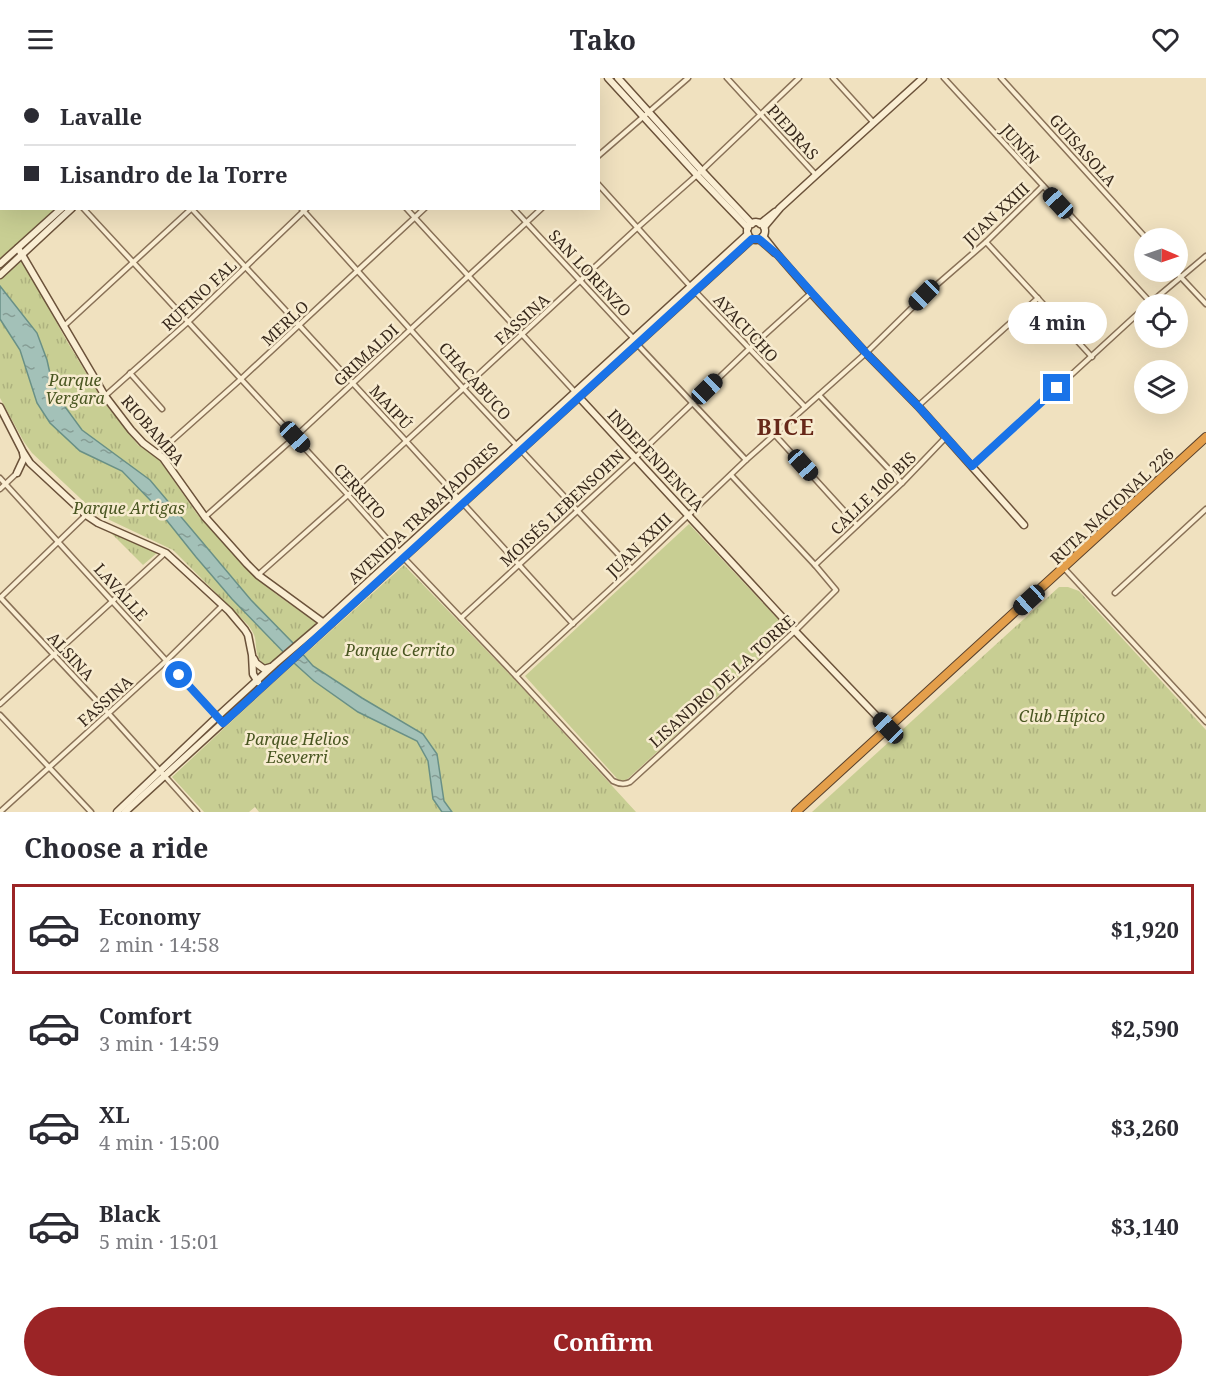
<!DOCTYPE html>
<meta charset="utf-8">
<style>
body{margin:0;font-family:"Noto Serif",serif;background:#f7f7f7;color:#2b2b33;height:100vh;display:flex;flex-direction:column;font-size:22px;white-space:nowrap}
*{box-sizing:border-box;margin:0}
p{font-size:20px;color:#7c7c81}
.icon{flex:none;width:33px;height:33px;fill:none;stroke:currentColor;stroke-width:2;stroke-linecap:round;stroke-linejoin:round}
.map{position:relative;height:734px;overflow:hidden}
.side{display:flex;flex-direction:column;background:#fff;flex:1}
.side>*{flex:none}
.guide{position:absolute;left:0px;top:0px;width:600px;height:132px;box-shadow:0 6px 24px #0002;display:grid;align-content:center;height:132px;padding:0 24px;background:#fff}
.needle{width:39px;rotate:92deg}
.buttons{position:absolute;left:1134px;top:150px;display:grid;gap:12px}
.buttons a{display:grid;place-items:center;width:54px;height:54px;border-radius:50%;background:#fff;box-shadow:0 6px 24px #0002;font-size:30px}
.end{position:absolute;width:27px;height:27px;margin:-14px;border:8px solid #1a73e8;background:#fff;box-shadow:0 0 0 3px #fff}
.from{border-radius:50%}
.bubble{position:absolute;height:42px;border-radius:21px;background:#fff;box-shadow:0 6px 24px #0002;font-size:20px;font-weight:700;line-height:42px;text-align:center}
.car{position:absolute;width:18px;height:36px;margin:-18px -9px;border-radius:8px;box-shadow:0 0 4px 2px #0007;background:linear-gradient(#222 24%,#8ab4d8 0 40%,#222 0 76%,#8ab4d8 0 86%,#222 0)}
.guide b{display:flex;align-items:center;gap:21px;height:57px;font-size:22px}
.guide b+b{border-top:2px solid #e1e1e2}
.guide i{width:15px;height:15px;background:#2b2b33}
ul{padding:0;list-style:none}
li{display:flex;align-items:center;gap:18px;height:90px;margin:0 12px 9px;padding:0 12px;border:3px solid transparent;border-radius:0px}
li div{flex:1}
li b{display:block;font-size:22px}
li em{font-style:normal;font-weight:700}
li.selected{border-color:#9b2426}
li>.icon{width:54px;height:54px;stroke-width:1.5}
h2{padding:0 24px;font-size:27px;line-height:72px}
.action{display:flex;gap:12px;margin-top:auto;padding:12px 24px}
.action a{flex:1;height:69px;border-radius:36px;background:#9b2426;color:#fff;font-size:24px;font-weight:700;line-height:69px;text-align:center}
header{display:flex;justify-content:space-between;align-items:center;height:78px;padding:0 24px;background:#fff;font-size:27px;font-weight:700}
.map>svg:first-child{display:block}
.park{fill:url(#park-tufts)}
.garden{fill:#c8ce93}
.water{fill:url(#water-ripples);stroke:#699086;stroke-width:1.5}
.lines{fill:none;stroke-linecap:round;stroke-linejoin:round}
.street-casing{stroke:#897157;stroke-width:7}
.secondary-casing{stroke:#6b523a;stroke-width:9}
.highway-casing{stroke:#573f2b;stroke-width:10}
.street{stroke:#faeed3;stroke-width:4}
.secondary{stroke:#faeed3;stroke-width:6}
.highway{stroke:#e49f4b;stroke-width:8}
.route{stroke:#1a73e8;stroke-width:8}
.labels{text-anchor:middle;stroke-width:5;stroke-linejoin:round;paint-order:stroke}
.street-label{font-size:16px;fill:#38291c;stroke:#f7ebcf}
.park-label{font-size:16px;font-style:italic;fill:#495621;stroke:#f7ebcf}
.district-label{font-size:22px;font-weight:bold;letter-spacing:1.5px;fill:#672819;stroke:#f7ebcf}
</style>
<header><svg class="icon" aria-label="menu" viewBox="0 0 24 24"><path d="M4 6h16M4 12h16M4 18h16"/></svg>Tako<svg class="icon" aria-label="heart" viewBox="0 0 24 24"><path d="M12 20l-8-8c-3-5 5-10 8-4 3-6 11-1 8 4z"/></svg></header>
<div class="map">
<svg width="1206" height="734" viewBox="0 0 1206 734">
<defs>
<pattern id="park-tufts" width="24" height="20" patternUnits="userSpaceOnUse" patternTransform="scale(1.5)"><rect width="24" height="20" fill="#c8ce93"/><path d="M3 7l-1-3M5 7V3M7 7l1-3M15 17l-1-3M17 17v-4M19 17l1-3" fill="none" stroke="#adb17e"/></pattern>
<pattern id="water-ripples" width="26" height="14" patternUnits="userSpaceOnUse" patternTransform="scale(1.5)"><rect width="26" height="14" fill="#a3c1b8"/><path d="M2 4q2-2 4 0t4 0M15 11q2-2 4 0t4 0" fill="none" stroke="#869d95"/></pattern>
</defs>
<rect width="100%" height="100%" fill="#f0e1bf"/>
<g class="park">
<path d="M21 182 24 184 65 260 103 323 138 367 158 380 197 436 255 499 276 516 315 544V549L294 566 251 522 150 402 82 352 60 323 51 300 47 282 0 208V201L19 183Z"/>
<path d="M0 241 20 272 80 373 122 393 152 424 196 479 232 521 285 575 270 586 266 587C255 581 257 571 255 560 254 555 251 551 248 547L173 472 97 436 32 375 24 364 0 320Z"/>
<path d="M109 453 157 475 143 487Z"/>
<path d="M404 487 516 603 636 734H452L444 723 437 676 362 620 313 588 304 577Z"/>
<path d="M1059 509H1068L1079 513 1206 652V734H812Z"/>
<path d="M294 585 314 603 358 634 417 663 428 683 433 721 442 734H259L255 729 249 734H204L172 699Z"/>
</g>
<g class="garden">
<path d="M0 50 2 52V130L61 131 0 183Z"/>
<path d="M689 446 789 553 622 706 525 598Z"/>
</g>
<path class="water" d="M0 208 37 255 47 282 51 300 60 322 82 352 150 402 251 522 294 566 313 588 362 620 423 656 437 676 444 723 452 734H442L433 721 428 683 417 663 358 634 314 603 294 585 232 521 196 479 152 424 122 393 80 373 50 345 37 325 20 272 0 241Z"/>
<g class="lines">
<g class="street-casing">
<g id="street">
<path d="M72 0 74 2"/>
<path d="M180 0 182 2"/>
<path d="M286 0 287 2"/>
<path d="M394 0 395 2"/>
<path d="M501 0 502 2"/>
<path d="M727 0 816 97"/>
<path d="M833 0 873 44"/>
<path d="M944 0 1152 226"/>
<path d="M1001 0 1146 160"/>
<path d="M87 2 89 0"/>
<path d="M331 2 333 0"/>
<path d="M447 2 449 0"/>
<path d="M566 2 567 0"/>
<path d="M0 39 2 40"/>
<path d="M598 78 688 0"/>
<path d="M598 106 690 208 805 329"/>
<path d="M83 130 348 417 404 480 516 598 613 703C619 706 624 707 630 704L795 553 836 512 815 487 731 397"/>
<path d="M191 130 407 364 573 546"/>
<path d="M301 130 463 310 632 491"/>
<path d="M406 130 575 314"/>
<path d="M513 130 634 261 637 266 746 382"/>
<path d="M986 164 1092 279"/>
<path d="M1176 194 1206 226"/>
<path d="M1149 226 1206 178"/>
<path d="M64 248 191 131"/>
<path d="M1178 255 1179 256"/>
<path d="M130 295 162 331"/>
<path d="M819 317 902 405"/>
<path d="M105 318 188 244 307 130"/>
<path d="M918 328 1038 220"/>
<path d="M775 357 857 447"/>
<path d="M158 375 241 301 425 130"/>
<path d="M972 388 1144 230"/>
<path d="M0 400 223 645"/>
<path d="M0 411 17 395"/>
<path d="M205 439 295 359 411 251 542 130"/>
<path d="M815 487 902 405 946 359"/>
<path d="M1064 490 1206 644"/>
<path d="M258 497 348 417 637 150 697 97 799 0"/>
<path d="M1115 515 1206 431"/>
<path d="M0 519 109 636 197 734"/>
<path d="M0 520 86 437"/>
<path d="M461 540 636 379 749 271 811 215"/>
<path d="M516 598 632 491 746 382 866 275 925 217 986 164 1043 108"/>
<path d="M0 626 165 475"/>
<path d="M0 637 91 734"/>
<path d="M0 734 166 583 223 527"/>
</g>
</g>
<g class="secondary-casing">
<g id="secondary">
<path d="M608 0 697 97 748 150"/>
<path d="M618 0 702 93 752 146"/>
<path d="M201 2 203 0"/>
<path d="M212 2 214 0"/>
<circle cx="756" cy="153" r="9"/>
<path d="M760 146 775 134"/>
<path d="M764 149 780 130 816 97 923 0"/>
<path d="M763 158 778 177 811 215 866 275 918 328 1024 447"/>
<path d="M759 161 775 175"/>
<path d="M18 170 105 318 131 352 143 365 163 380 205 439 247 486 258 497 325 546"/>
<path d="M0 186 62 130"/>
<path d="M0 197 72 130"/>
<path d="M577 317 795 553 888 650"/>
<path d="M0 329 23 374 30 385 86 437 98 445 166 475 229 533 245 552 248 557 252 577 253 596 258 604"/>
<path d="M17 395 24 380 23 375"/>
<path d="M254 581 256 585 264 591 271 589"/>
<path d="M117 734 217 639 275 586 323 545 748 156"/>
<path d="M125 734 752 161"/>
</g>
</g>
<g class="highway-casing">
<path id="highway" d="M796 734 1206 359"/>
</g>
<use href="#street" class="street"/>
<use href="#secondary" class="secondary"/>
<use href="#highway" class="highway"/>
</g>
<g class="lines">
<path class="route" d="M179 597 223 645 752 161H759L778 177 866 275 918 328 972 388 1057 310"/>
</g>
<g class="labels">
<g class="street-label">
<text transform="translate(793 54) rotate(48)" y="6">PIEDRAS</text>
<text transform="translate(1020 66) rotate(48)" y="6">JUNÍN</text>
<text transform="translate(1083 72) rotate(48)" y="6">GUISASOLA</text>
<text transform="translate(996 136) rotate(-43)" y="6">JUAN XXIII</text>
<text transform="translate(590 195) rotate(47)" y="6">SAN LORENZO</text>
<text transform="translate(199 217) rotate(-43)" y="6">RUFINO FAL</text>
<text transform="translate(522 241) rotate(-42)" y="6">FASSINA</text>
<text transform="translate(285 245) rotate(-43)" y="6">MERLO</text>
<text transform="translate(746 250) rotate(47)" y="6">AYACUCHO</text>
<text transform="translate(366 277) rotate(-43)" y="6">GRIMALDI</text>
<text transform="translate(475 303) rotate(48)" y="6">CHACABUCO</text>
<text transform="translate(391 329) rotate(47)" y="6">MAIPÚ</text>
<text transform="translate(153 352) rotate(49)" y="6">RIOBAMBA</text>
<text transform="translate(656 382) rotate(47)" y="6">INDEPENDENCIA</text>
<text transform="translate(360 413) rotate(48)" y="6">CERRITO</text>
<text transform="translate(873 415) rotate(-44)" y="6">CALLE 100 BIS</text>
<text transform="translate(1112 428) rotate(-43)" y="6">RUTA NACIONAL 226</text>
<text transform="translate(562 430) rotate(-43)" y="6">MOISÉS LEBENSOHN</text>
<text transform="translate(423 435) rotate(-43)" y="6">AVENIDA TRABAJADORES</text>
<text transform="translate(639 467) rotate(-44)" y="6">JUAN XXIII</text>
<text transform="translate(121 514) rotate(48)" y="6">LAVALLE</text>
<text transform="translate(71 578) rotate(47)" y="6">ALSINA</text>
<text transform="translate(722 603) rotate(-42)" y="6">LISANDRO DE LA TORRE</text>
<text transform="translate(105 623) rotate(-42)" y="6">FASSINA</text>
</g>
<g class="park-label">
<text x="75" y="308">Parque<tspan x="75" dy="18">Vergara</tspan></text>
<text x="129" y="436">Parque Artigas</text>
<text x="400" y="578">Parque Cerrito</text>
<text x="1062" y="644">Club Hípico</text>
<text x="297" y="667">Parque Helios<tspan x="297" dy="18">Eseverri</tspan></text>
</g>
<g class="district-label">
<text x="786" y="357">BICE</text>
</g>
</g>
</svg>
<div class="buttons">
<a><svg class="needle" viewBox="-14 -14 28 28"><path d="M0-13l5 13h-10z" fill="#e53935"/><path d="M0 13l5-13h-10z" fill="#7c7c81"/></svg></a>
<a><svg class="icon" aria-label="locate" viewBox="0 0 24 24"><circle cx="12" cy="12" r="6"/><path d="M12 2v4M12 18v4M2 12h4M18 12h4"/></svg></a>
<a><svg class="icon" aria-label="layers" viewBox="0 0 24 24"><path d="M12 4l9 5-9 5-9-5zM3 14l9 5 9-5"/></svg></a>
</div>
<i class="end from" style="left:179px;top:597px"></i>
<i class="end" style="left:1057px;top:310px"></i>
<div class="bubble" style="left:1008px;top:224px;width:99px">4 min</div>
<i class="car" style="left:1058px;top:125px;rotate:317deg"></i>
<i class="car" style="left:924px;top:217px;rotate:225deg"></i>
<i class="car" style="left:707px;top:311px;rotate:46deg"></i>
<i class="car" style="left:295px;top:359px;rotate:137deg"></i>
<i class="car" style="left:803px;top:387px;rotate:138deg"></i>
<i class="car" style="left:1029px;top:522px;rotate:228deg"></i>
<i class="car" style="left:888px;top:650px;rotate:316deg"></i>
<div class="guide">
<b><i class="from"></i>Lavalle</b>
<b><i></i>Lisandro de la Torre</b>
</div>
</div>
<section class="side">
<h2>Choose a ride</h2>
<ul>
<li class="selected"><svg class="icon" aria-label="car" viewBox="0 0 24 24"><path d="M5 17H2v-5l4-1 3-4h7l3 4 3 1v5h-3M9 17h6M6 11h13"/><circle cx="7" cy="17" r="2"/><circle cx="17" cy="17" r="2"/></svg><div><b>Economy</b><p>2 min · 14:58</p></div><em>$1,920</em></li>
<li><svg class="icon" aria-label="car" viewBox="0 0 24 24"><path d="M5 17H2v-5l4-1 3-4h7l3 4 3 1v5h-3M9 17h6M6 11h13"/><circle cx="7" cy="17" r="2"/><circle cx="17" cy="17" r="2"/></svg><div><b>Comfort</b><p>3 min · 14:59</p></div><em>$2,590</em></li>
<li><svg class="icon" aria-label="car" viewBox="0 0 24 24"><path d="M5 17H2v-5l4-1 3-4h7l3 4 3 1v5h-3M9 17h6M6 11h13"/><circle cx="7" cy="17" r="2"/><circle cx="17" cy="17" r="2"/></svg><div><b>XL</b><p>4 min · 15:00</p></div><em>$3,260</em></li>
<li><svg class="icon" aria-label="car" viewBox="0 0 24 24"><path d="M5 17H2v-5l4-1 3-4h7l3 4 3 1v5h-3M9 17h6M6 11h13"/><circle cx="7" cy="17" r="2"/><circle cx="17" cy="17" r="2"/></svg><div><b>Black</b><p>5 min · 15:01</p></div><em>$3,140</em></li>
</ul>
<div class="action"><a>Confirm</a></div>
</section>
